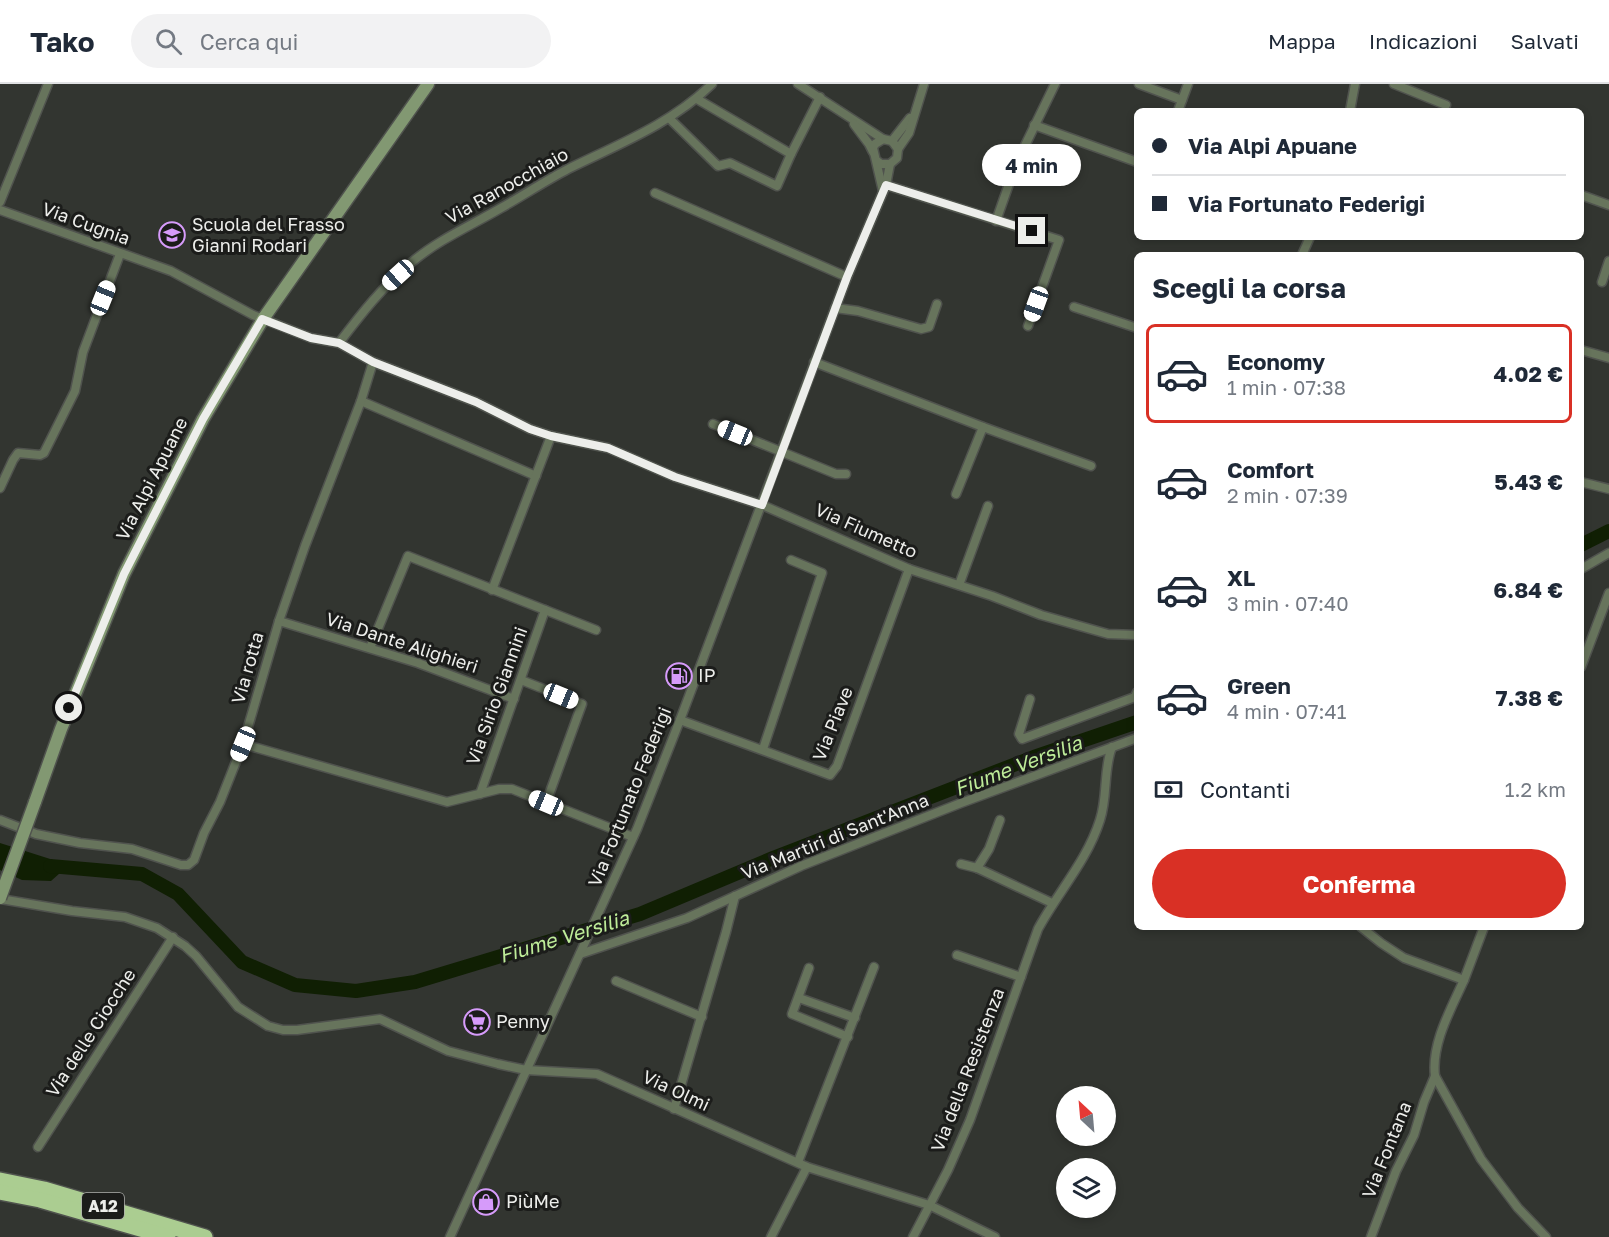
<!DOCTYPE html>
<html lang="it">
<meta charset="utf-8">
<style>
body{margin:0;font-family:"Golos Text",sans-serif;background:#f2f2f3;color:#1f2937;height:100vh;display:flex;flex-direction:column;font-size:22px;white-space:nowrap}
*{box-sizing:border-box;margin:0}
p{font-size:20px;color:#747a83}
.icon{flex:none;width:33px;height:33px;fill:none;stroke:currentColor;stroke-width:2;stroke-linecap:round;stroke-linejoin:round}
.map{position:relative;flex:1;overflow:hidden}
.details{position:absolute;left:1134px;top:168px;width:450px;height:678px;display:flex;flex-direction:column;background:#fff;border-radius:9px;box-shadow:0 3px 9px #0003}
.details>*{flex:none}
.guide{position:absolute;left:1134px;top:24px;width:450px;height:132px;border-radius:9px;box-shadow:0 3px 9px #0003;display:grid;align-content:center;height:132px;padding:0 18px;background:#fff}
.needle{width:39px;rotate:334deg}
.buttons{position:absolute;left:1056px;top:1002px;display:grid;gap:12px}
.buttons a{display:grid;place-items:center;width:60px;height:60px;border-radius:50%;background:#fff;box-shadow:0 3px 9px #0003;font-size:30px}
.end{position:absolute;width:27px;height:27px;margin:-14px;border:8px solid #edeeeb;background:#111;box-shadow:0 0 0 3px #111}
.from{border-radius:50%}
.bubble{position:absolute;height:42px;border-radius:21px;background:#fff;box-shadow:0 3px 9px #0003;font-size:20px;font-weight:700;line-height:42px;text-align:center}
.car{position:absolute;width:18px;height:36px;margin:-18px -9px;border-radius:8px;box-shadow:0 0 4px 2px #0007;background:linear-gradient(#fff 24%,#345 0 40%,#fff 0 76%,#345 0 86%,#fff 0)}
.guide b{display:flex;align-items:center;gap:21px;height:57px;font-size:22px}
.guide b+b{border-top:2px solid #e0e1e3}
.guide i{width:15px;height:15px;background:#1f2937}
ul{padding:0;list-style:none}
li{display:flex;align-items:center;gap:18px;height:99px;margin:0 12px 9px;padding:0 6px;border:3px solid transparent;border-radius:9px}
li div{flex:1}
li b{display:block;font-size:22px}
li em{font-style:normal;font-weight:700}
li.on{border-color:#d93025}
li>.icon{width:54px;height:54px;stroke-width:1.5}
h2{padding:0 18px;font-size:27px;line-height:72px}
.pay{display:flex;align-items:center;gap:15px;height:66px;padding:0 18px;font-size:22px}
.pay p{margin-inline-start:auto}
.button{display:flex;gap:12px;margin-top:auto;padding:12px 18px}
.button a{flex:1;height:69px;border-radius:36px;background:#d93025;color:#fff;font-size:24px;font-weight:700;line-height:69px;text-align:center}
header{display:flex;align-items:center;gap:36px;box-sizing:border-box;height:84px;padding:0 30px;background:#fff;border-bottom:2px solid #e0e1e3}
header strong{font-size:28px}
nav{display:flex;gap:33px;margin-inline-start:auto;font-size:21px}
.search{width:420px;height:54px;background:#f2f2f3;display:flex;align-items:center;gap:15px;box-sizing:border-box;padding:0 21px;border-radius:33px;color:#747a83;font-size:22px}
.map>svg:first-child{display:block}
.water{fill:#101f03}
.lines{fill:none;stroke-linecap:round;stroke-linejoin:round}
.river{stroke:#101f03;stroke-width:14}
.minor-casing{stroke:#50534e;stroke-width:11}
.secondary-casing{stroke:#50534e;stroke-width:15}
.motorway-casing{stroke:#50534e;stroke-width:18}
.minor{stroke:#67745c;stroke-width:8}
.secondary{stroke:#829872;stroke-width:12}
.motorway{stroke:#abcd91;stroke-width:15}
.secondary-bridge-casing{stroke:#50534e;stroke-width:15;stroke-linecap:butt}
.secondary-bridge{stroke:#829872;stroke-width:12}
.route{stroke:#edeeeb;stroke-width:8}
.labels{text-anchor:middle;stroke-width:6;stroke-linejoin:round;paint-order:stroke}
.shield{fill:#1b1c1a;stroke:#aeafac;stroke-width:1.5}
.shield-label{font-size:16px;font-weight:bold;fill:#edeeeb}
.street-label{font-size:18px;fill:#edeeeb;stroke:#1b1c1a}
.poi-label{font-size:18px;fill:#edeeeb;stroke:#1b1c1a;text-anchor:start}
.water-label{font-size:20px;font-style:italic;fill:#beec99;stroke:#1b1c1a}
</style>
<header>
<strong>Tako</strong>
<div class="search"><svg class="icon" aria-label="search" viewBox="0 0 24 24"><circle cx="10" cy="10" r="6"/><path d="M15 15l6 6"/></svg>Cerca qui</div>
<nav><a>Mappa</a><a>Indicazioni</a><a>Salvati</a></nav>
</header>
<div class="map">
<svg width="1609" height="1153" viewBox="0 0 1609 1153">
<rect width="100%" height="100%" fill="#323530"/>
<path class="water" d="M0 759 69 781 51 797 22 796 0 786Z"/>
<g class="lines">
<g class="river">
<path d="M1581 461 1609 447"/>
<path d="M50 782 142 790 178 810 242 878 295 901 356 907 415 898 640 830 773 774 1034 673 1137 638"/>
</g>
<g class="minor-casing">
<g id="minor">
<path d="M798 0 883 55"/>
<path d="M1139 0 1182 16"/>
<path d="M1394 0 1446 21"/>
<path d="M697 15 791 70"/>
<path d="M1178 27 1188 0"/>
<path d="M1350 27 1355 0"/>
<path d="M670 35 718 82 730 79 777 102 791 70 820 13"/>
<path d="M854 40 869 60 873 68"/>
<path d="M1034 41 1137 78"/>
<path d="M892 57 910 34"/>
<path d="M898 65 909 49 924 0"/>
<path d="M877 77 881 80H890L897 74 898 65 892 57 883 55 875 60 873 64 883 107"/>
<path d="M886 101 1059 156 1028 242"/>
<path d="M655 109 847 193"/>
<path d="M1581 111 1609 121"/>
<path d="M0 118 48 0"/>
<path d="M0 126 171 187 253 231 311 254 339 259 373 278 476 318 530 345 551 352 608 364 675 393 762 421 909 485 992 512 1041 531 1108 550 1137 551"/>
<path d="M996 137 1016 80 1055 0"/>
<path d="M1302 171 1310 153"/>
<path d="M1602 198 1609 177"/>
<path d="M1074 223 1137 244"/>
<path d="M835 224 858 227 921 245 929 243 937 220"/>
<path d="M339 259C361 230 383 202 412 178 438 156 472 141 501 124 524 111 545 97 568 85 619 60 671 40 712 0"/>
<path d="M1581 266 1609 274"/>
<path d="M814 278 983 343 1091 382"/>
<path d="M361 317 536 392"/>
<path d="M713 340 836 390H846"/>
<path d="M1581 398 1609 405"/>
<path d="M0 404 13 376 18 369 40 371 44 369 75 307 83 268 120 170"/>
<path d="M956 410 983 343"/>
<path d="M1581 485 1609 469"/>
<path d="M959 501 988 422"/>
<path d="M492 506 551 352"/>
<path d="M279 537 418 579 514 615"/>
<path d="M370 564 408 472 596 546"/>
<path d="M1581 583 1609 509"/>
<path d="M521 596 582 620 546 719"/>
<path d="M1030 615 1019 650 1022 655 1135 613 1137 608"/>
<path d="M680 636 830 691 837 682 909 485"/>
<path d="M243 660 447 718 499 705H512L633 753"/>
<path d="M763 665 822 489 791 476"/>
<path d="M480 710 545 526"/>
<path d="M0 736 36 750 80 759 132 765 181 781H188L194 776 204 749 220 718 243 660 279 537 305 462 361 317 373 278"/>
<path d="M961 780 977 784 1052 819"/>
<path d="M977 784 989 765 1000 736"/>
<path d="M0 815 72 827 125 833 157 844 185 862 196 872 238 923 268 942 283 946H297L380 935 448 967 498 980 526 986 597 990 807 1083 929 1121 995 1153"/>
<path d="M1361 843 1381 859 1404 874 1464 896C1451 925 1431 960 1435 992L1481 1075 1518 1124 1546 1153"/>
<path d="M580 870 687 834 801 782 961 719 1137 654"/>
<path d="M957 871 1021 893"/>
<path d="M809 884 792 930 848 953"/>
<path d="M1464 896 1484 843"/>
<path d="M616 897 702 933"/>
<path d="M799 914 855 934"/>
<path d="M674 1025 726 848 735 812"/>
<path d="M38 1063 173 853"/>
<path d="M798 1078 874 883"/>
<path d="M450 1153 637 745 680 636 847 193 886 101 890 80"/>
<path d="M771 1153 807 1083"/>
<path d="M913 1153 948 1086 970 1036 1038 845C1058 808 1087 777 1100 736 1108 712 1103 686 1112 663"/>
<path d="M1371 1153 1396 1087 1414 1051 1424 1018 1435 992"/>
</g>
</g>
<g class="secondary-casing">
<path id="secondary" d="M35 718 61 645 124 490 203 335 263 235 428 0"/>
</g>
<g class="motorway-casing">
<g id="motorway">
<path d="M0 1096 44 1105 205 1153"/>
<path d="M0 1108 40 1116 168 1153"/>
</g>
</g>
<use href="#minor" class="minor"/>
<use href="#secondary" class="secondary"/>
<use href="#motorway" class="motorway"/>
<g class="secondary-bridge-casing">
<path id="secondary-bridge" d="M0 814 35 718"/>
</g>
<use href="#secondary-bridge" class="secondary-bridge"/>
</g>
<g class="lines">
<path class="route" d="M69 624 124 490 203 335 262 235 311 254 339 259 373 278 476 318 530 345 551 352 608 364 675 393 762 421 847 193 886 101 1032 147"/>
</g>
<defs>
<g id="school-ring" transform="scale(1.35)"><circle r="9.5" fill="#1b1c1a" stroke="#d69bfa" stroke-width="1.5"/><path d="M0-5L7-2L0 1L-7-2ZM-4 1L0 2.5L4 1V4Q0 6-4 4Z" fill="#d69bfa"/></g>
<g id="fuel-ring" transform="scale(1.35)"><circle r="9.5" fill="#1b1c1a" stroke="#d69bfa" stroke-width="1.5"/><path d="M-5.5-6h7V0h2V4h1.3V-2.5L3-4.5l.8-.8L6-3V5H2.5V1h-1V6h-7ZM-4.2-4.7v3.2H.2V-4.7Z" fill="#d69bfa"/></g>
<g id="supermarket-ring" transform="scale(1.35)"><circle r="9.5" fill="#1b1c1a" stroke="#d69bfa" stroke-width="1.5"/><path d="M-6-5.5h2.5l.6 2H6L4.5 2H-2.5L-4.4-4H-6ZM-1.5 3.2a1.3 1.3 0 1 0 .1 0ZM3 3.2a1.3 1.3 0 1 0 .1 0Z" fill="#d69bfa"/></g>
<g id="shop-ring" transform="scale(1.35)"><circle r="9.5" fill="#1b1c1a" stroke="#d69bfa" stroke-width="1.5"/><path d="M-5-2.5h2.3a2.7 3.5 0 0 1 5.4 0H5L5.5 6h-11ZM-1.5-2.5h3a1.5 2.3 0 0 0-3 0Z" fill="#d69bfa"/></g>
</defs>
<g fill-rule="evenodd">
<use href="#school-ring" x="172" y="151"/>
<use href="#fuel-ring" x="679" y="592"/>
<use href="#supermarket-ring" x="477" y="938"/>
<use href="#shop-ring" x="486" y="1118"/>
</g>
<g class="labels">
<rect class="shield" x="82" y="1109" width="42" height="26" rx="4.5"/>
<g class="shield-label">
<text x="103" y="1128">A12</text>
</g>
<g class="street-label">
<text transform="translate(507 102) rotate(-29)" y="6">Via Ranocchiaio</text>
<text transform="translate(86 140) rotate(20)" y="6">Via Cugnia</text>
<text transform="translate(152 395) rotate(-63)" y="6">Via Alpi Apuane</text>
<text transform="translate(866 447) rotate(24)" y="6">Via Fiumetto</text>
<text transform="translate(402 559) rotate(18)" y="6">Via Dante Alighieri</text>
<text transform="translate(248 584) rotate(-74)" y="6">Via rotta</text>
<text transform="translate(497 612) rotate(-70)" y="6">Via Sirio Giannini</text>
<text transform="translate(833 640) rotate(-68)" y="6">Via Piave</text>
<text transform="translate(630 713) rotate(-68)" y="6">Via Fortunato Federigi</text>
<text transform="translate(835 753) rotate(-22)" y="6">Via Martiri di Sant'Anna</text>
<text transform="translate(91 949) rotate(-57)" y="6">Via delle Ciocche</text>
<text transform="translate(968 986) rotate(-69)" y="6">Via della Resistenza</text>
<text transform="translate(676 1007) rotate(25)" y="6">Via Olmi</text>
<text transform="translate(1387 1066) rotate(-68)" y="6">Via Fontana</text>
</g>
<g class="poi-label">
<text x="192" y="147">Scuola del Frasso<tspan x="192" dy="21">Gianni Rodari</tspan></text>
<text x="698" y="598">IP</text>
<text x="496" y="944">Penny</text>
<text x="506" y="1124">PiùMe</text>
</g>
<g class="water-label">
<text transform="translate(1018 682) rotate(-21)" y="7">Fiume Versilia</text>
<text transform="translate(564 853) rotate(-17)" y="7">Fiume Versilia</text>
</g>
</g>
</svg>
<div class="buttons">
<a><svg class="needle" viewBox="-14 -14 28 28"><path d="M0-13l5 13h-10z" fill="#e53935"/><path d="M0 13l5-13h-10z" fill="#747a83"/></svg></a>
<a><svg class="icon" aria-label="layers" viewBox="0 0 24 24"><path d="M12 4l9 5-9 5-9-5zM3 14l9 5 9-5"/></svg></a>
</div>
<i class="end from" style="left:69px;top:624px"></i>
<i class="end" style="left:1032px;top:147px"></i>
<div class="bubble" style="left:982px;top:60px;width:99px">4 min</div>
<i class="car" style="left:398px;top:191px;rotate:228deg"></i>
<i class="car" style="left:103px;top:214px;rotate:22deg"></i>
<i class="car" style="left:1036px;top:220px;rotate:200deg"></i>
<i class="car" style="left:735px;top:349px;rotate:292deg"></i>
<i class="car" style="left:561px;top:612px;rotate:112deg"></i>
<i class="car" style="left:243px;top:660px;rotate:202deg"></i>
<i class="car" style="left:546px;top:719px;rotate:293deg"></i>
<div class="guide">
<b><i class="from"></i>Via Alpi Apuane</b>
<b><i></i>Via Fortunato Federigi</b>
</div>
<section class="details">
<h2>Scegli la corsa</h2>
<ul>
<li class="on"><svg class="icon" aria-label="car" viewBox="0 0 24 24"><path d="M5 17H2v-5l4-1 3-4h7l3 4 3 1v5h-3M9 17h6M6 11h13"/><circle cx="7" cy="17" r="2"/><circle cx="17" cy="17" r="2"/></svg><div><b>Economy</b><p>1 min · 07:38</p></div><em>4.02 €</em></li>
<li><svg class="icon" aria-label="car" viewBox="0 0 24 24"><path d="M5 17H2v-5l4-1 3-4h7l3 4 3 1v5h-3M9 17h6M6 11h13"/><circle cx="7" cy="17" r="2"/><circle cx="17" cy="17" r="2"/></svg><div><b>Comfort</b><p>2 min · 07:39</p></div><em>5.43 €</em></li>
<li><svg class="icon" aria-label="car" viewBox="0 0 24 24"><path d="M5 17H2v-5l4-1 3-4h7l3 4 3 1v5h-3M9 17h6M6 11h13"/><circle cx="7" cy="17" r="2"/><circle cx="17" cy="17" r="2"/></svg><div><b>XL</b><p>3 min · 07:40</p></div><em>6.84 €</em></li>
<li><svg class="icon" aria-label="car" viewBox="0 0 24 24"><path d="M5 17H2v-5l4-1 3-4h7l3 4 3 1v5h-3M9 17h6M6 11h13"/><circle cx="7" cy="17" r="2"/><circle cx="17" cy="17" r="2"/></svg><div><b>Green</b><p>4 min · 07:41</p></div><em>7.38 €</em></li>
</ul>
<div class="pay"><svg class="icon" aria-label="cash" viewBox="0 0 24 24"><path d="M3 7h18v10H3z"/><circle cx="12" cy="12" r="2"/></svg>Contanti<p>1.2 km</p></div>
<div class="button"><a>Conferma</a></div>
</section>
</div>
